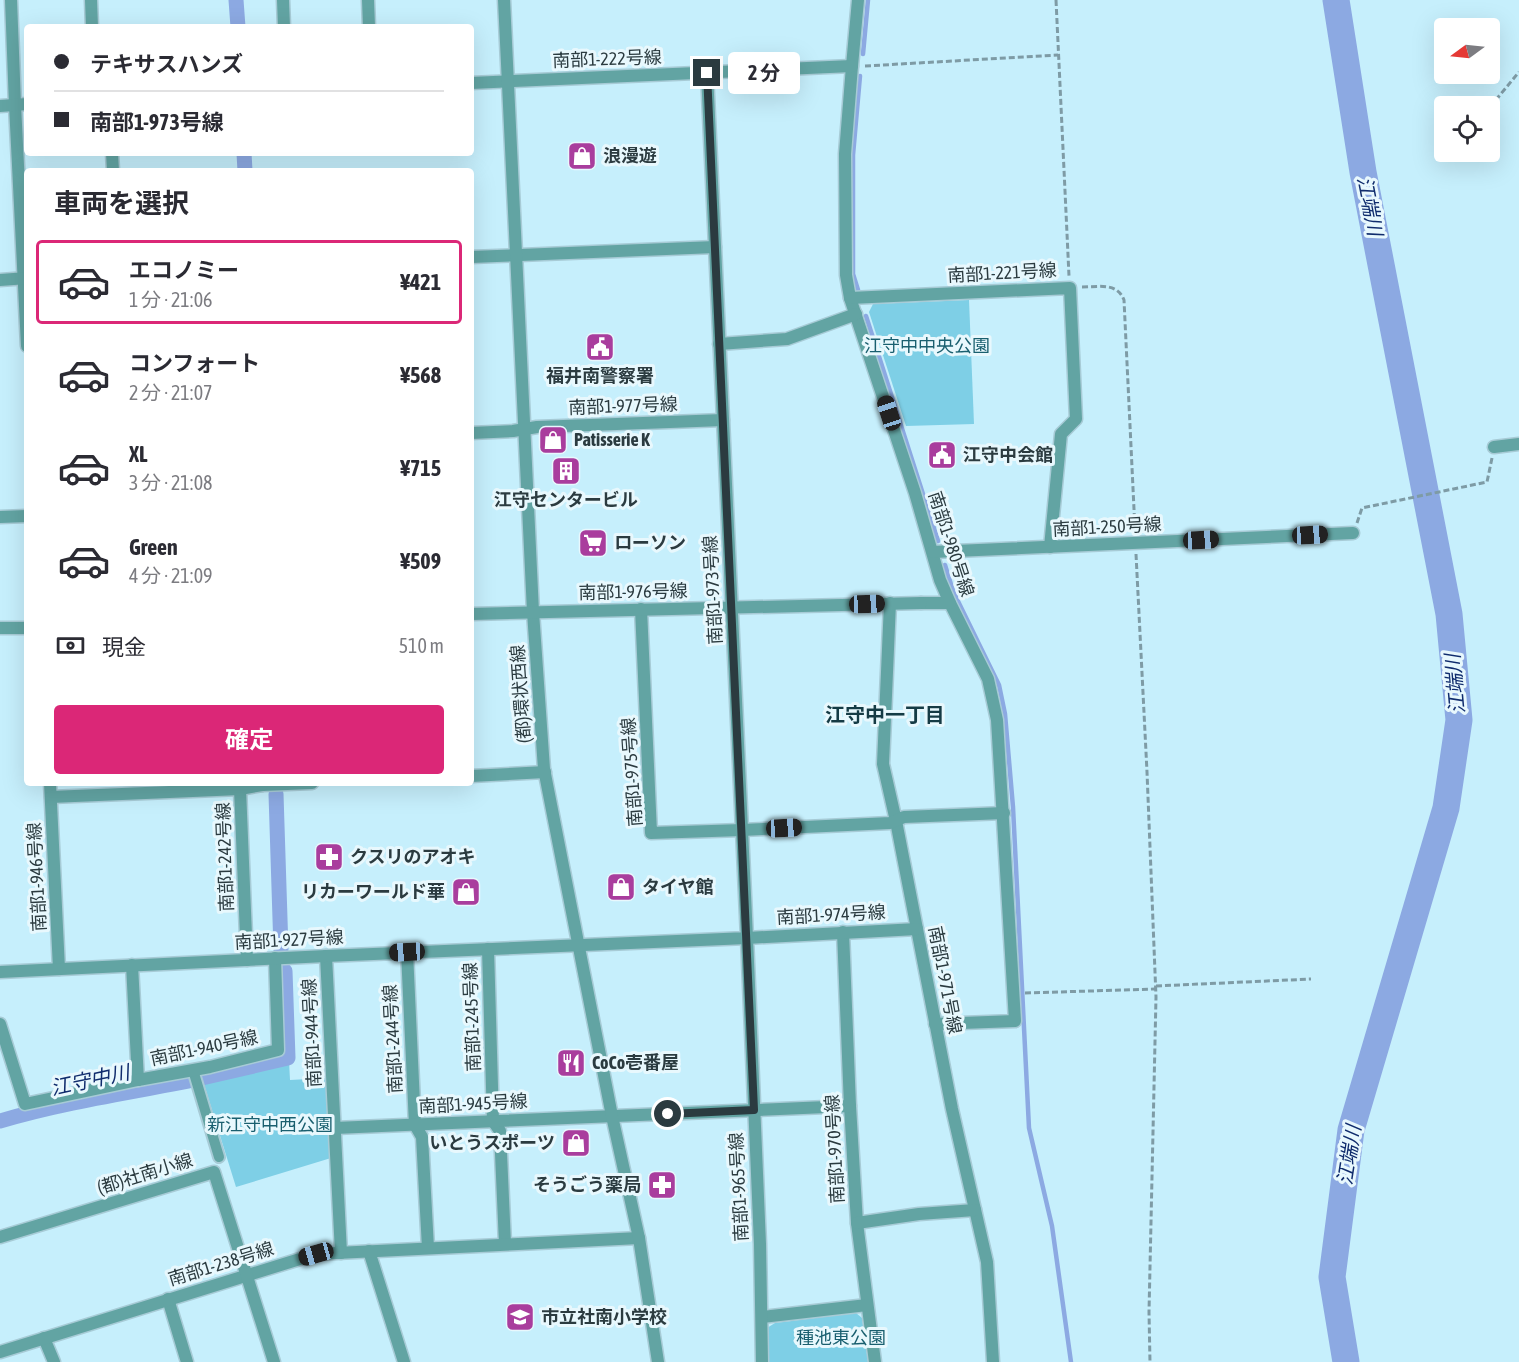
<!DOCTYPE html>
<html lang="ja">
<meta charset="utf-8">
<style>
body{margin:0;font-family:"Asap Condensed","Noto Sans JP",sans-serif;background:#f2f2f3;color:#2b2b33;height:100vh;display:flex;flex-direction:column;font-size:22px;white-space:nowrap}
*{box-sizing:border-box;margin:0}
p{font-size:20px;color:#7c7c81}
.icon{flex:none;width:33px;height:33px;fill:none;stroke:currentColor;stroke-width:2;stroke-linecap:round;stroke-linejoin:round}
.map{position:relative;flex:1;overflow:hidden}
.details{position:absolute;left:24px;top:168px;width:450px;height:618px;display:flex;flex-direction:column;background:#fff;border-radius:6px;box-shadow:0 6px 24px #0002}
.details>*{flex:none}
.hud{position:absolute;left:24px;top:24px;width:450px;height:132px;border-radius:6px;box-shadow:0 6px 24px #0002;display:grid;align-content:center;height:132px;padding:0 30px;background:#fff}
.needle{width:39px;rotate:255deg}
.tools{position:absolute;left:1434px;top:18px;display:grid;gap:12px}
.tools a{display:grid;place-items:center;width:66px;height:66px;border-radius:6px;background:#fff;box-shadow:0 6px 24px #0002;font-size:30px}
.end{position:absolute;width:27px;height:27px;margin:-14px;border:8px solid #2b3b40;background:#fff;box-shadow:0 0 0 3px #fff}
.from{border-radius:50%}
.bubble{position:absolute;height:42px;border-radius:6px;background:#fff;box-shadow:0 6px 24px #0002;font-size:20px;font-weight:700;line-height:42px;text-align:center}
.car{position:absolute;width:18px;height:36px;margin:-18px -9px;border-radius:8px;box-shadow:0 0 4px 2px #0007;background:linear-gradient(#222 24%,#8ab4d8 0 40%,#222 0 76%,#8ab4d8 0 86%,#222 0)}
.hud b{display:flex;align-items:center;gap:21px;height:57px;font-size:22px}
.hud b+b{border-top:2px solid #e1e1e2}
.hud i{width:15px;height:15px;background:#2b2b33}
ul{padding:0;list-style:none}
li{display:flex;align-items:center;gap:18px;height:84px;margin:0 12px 9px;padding:0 18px;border:3px solid transparent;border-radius:6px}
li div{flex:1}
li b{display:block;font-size:22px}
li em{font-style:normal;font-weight:700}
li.active{border-color:#db2777}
li>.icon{width:54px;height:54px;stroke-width:1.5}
h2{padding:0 30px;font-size:27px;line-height:72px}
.pay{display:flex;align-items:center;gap:15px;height:66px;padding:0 30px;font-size:22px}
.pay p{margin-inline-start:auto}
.cta{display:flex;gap:12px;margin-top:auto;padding:12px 30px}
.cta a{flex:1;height:69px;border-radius:6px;background:#db2777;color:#fff;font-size:24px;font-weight:700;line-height:69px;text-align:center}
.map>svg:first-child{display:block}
.green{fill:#7ecfe6}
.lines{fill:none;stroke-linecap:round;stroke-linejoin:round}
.stream{stroke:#8ca9e2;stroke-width:4.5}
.canal{stroke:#8ca9e2;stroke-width:15}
.river{stroke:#8ca9e2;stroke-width:27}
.pedestrian-casing{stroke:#a7cbd6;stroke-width:14}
.minor-casing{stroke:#a7cbd6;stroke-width:15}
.tertiary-casing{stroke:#a7cbd6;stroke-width:15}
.path{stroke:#7e9ba5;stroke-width:3;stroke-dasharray:6 3;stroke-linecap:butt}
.pedestrian{stroke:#62a4a3;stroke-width:10}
.minor{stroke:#62a4a3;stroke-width:12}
.tertiary{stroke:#62a4a3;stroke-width:12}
.route{stroke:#2b3b40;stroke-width:8}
.labels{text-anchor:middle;stroke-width:6;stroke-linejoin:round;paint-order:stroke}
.street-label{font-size:18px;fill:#2b3b40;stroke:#e8f8fd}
.poi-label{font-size:18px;font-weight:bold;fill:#2b3b40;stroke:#e8f8fd;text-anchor:start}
.park-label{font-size:18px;fill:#195f6f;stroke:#e8f8fd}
.water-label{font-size:20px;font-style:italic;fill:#102c6d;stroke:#e8f8fd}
.neighbourhood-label{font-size:20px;font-weight:bold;fill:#153b45;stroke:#e8f8fd}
</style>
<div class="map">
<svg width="1519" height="1362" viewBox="0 0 1519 1362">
<rect width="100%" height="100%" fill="#c6effc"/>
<g class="green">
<path d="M969 300 974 424 906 426 869 312 873 304Z"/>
<path d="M289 1061 290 1080 327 1078 331 1158 236 1187 203 1081Z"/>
<path d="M856 1313 862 1318 868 1362H768L767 1328 775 1323Z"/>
</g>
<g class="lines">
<g class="stream">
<path d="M863 54 868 0"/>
<path d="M858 290 853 274V155L860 76"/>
<path d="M866 316 938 541"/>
<path d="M945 565 953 591 999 685 1005 714 1013 807 1029 1128 1052 1226 1071 1362"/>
</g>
<g class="canal">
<path d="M236 0 238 27"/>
<path d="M244 153 245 171"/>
<path d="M276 794 281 950"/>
<path d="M202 1078 288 1058 285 971"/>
<path d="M0 1121C61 1103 126 1093 189 1081"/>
</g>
<path class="river" d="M1336 0 1363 172 1449 614 1459 720 1446 808 1351 1130 1332 1277 1346 1362"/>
<g class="pedestrian-casing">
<path id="pedestrian" d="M193 1070 219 1157"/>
</g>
<g class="minor-casing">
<g id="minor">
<path d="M11 0 15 105 27 346"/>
<path d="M91 0 92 27"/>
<path d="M283 0 284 27"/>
<path d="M368 0 369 27"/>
<path d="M858 0 852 66 845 154 846 275 850 298 915 493 940 580 950 603 988 679 997 720 1015 1021 935 1024"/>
<path d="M471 83 852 66"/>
<path d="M0 106 27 104"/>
<path d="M112 153 113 171"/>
<path d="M471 257 715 247"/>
<path d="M0 280 27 278"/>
<path d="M850 298 1070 288 1076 419 1061 434 1050 547"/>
<path d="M719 344 787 339 856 314"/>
<path d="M471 433 513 431 537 427 723 420"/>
<path d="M1494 447 1519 444"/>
<path d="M0 517 27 516"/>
<path d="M933 552 1353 533"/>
<path d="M890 603 883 764 896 821 952 1109 987 1262 993 1362"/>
<path d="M921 603H950"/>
<path d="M641 609 651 833 742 830 890 823 904 817 1004 813"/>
<path d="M471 776 545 772"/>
<path d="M50 783 59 969"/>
<path d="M262 783V785L312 783"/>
<path d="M240 789 247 960"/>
<path d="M51 797 240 789 262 785"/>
<path d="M843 932 850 1106 857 1223 875 1362"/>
<path d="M488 949 493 1121 500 1131 505 1244"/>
<path d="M407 952 415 1125 422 1137 428 1248"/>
<path d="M326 956 341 1253"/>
<path d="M132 965 138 1080"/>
<path d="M0 1024 25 1104 138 1080 210 1067 278 1050 275 958"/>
<path d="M335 1128 850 1106"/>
<path d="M857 1223 919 1214 975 1210"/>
<path d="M369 1251 404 1362"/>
<path d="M168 1299 187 1362"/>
<path d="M762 1317 867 1305"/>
<path d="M44 1338 54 1362"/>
<path d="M0 1352 316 1254 639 1238"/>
<path d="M762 1362 760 1244 747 938 917 929"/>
</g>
</g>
<g class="tertiary-casing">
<g id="tertiary">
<path d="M504 0 533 612 544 769 612 1116 639 1238 658 1362"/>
<path d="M471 614 921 603"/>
<path d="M0 628H27"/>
<path d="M0 972 326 956 747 938 707 73"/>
<path d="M0 1237 214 1172 274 1362"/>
</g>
</g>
<g class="path">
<path d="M1056 0 1069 276"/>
<path d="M865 66 1058 55"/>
<path d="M1490 107 1519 72"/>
<path d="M1082 287C1099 287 1117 282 1124 300L1135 530"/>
<path d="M1357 523 1362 508 1487 482 1492 458"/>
<path d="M1136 554 1147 772 1156 997 1149 1312 1150 1362"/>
<path d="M1156 986 1311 979"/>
<path d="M1025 993 1155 989"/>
</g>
<use href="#pedestrian" class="pedestrian"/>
<use href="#minor" class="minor"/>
<use href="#tertiary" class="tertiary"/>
</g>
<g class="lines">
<path class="route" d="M668 1114 754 1110 707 73"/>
</g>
<defs>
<g id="shop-square" transform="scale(1.5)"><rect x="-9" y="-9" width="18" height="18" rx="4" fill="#a93d9d" stroke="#e8f8fd"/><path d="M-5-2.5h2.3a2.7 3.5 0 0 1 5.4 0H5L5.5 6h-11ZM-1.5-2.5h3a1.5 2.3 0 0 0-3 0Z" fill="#fff"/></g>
<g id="civic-square" transform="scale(1.5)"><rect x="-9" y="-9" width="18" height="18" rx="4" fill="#a93d9d" stroke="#e8f8fd"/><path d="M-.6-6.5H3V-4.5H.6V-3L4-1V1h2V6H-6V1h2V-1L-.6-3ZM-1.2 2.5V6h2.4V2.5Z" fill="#fff"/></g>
<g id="building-square" transform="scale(1.5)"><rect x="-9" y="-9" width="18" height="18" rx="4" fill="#a93d9d" stroke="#e8f8fd"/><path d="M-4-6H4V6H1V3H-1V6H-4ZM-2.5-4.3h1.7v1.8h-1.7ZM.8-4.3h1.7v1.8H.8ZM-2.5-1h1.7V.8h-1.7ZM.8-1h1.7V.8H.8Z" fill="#fff"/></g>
<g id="supermarket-square" transform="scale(1.5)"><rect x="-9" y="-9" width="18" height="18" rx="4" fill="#a93d9d" stroke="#e8f8fd"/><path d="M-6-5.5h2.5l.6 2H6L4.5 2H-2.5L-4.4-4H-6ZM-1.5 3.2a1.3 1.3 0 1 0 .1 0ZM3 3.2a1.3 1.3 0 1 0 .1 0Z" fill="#fff"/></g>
<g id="pharmacy-square" transform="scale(1.5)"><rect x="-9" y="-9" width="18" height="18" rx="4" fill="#a93d9d" stroke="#e8f8fd"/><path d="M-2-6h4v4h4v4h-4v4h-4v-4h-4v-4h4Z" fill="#fff"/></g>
<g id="restaurant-square" transform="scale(1.5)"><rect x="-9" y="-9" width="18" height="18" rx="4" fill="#a93d9d" stroke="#e8f8fd"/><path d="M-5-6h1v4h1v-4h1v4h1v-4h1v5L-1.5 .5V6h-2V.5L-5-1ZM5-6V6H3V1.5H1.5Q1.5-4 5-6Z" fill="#fff"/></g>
<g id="school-square" transform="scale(1.5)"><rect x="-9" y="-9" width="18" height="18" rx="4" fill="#a93d9d" stroke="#e8f8fd"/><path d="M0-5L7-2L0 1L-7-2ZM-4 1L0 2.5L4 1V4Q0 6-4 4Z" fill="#fff"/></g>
</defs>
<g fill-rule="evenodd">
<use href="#shop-square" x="582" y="156"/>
<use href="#civic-square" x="600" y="347"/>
<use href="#shop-square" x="553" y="440"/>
<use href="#civic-square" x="942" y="455"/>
<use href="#building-square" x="566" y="471"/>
<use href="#supermarket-square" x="593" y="543"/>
<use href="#pharmacy-square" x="329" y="857"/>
<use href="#shop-square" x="621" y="887"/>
<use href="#shop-square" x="466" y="892"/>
<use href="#restaurant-square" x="571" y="1063"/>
<use href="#shop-square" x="576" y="1143"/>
<use href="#pharmacy-square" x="662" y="1185"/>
<use href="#school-square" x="520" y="1317"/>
</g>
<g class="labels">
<g class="street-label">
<text transform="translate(607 59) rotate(-2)" y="6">南部1-222号線</text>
<text transform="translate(1002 273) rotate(-3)" y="6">南部1-221号線</text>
<text transform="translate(623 406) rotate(-2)" y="6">南部1-977号線</text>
<text transform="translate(1107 527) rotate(-3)" y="6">南部1-250号線</text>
<text transform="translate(951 544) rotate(72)" y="6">南部1-980号線</text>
<text transform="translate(713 590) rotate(-93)" y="6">南部1-973号線</text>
<text transform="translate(633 592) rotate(-1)" y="6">南部1-976号線</text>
<text transform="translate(521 694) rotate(-94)" y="6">(都)環状西線</text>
<text transform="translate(632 772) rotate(-94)" y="6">南部1-975号線</text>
<text transform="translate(225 857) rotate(-92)" y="6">南部1-242号線</text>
<text transform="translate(37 877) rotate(-93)" y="6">南部1-946号線</text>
<text transform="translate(831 915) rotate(-3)" y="6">南部1-974号線</text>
<text transform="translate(289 940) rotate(-3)" y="6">南部1-927号線</text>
<text transform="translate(945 980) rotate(79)" y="6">南部1-971号線</text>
<text transform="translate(472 1017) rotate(-92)" y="6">南部1-245号線</text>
<text transform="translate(312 1033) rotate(-93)" y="6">南部1-944号線</text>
<text transform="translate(393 1039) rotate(-93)" y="6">南部1-244号線</text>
<text transform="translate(204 1048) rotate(-12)" y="6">南部1-940号線</text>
<text transform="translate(473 1104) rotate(-3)" y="6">南部1-945号線</text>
<text transform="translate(835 1149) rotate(-93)" y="6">南部1-970号線</text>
<text transform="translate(145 1174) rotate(-17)" y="6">(都)社南小線</text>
<text transform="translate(739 1187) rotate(-93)" y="6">南部1-965号線</text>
<text transform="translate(221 1264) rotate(-17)" y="6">南部1-238号線</text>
</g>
<g class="poi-label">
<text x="603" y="162">浪漫遊</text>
<text x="600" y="382" text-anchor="middle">福井南警察署</text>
<text x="574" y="446">Patisserie K</text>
<text x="963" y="461">江守中会館</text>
<text x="566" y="506" text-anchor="middle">江守センタービル</text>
<text x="614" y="549">ローソン</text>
<text x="350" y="863">クスリのアオキ</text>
<text x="642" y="893">タイヤ館</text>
<text x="445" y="898" text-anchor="end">リカーワールド華</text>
<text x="592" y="1069">CoCo壱番屋</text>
<text x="555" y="1149" text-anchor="end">いとうスポーツ</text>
<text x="641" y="1191" text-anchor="end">そうごう薬局</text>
<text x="541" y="1323">市立社南小学校</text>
</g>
<g class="park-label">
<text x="927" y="352">江守中中央公園</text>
<text x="270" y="1131">新江守中西公園</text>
<text x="841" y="1344">種池東公園</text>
</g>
<g class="water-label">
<text transform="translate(1370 206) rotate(79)" y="7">江端川</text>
<text transform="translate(1455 684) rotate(-95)" y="7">江端川</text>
<text transform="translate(90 1080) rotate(-12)" y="7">江守中川</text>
<text transform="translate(1349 1155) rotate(-81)" y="7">江端川</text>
</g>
<g class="neighbourhood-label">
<text x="885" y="722">江守中一丁目</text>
</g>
</g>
</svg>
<div class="tools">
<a><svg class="needle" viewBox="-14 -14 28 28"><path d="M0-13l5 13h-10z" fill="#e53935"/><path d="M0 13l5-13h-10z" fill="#7c7c81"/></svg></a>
<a><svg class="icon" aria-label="locate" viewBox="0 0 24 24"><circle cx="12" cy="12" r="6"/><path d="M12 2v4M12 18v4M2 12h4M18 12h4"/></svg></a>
</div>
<i class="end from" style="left:668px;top:1114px"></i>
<i class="end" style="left:707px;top:73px"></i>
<div class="bubble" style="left:728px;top:52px;width:72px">2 分</div>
<i class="car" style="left:889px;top:413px;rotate:342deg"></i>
<i class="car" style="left:1310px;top:535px;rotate:87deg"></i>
<i class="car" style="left:1201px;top:540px;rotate:87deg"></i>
<i class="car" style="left:867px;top:604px;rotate:88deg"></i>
<i class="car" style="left:784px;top:828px;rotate:87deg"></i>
<i class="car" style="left:407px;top:952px;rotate:267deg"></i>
<i class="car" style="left:316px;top:1254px;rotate:254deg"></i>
<div class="hud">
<b><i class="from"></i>テキサスハンズ</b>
<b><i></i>南部1-973号線</b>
</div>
<section class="details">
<h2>車両を選択</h2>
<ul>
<li class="active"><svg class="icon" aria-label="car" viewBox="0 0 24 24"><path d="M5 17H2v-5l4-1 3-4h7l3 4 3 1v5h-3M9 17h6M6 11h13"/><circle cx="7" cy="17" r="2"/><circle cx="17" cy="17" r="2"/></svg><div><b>エコノミー</b><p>1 分 · 21:06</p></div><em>¥421</em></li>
<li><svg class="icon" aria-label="car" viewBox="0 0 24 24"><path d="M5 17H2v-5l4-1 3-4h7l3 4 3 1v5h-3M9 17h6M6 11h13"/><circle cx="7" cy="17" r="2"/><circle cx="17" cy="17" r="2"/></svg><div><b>コンフォート</b><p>2 分 · 21:07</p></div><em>¥568</em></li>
<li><svg class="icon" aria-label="car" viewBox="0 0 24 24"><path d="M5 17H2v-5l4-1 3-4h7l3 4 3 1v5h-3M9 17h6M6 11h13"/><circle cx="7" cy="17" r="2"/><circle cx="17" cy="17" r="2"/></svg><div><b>XL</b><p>3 分 · 21:08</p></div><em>¥715</em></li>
<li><svg class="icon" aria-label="car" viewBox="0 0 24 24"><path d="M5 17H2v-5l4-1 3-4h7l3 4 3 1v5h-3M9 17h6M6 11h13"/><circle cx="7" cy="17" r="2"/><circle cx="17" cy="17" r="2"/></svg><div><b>Green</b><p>4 分 · 21:09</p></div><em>¥509</em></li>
</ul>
<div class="pay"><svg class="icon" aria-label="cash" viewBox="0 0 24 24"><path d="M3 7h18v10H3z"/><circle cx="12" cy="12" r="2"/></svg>現金<p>510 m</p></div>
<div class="cta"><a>確定</a></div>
</section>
</div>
